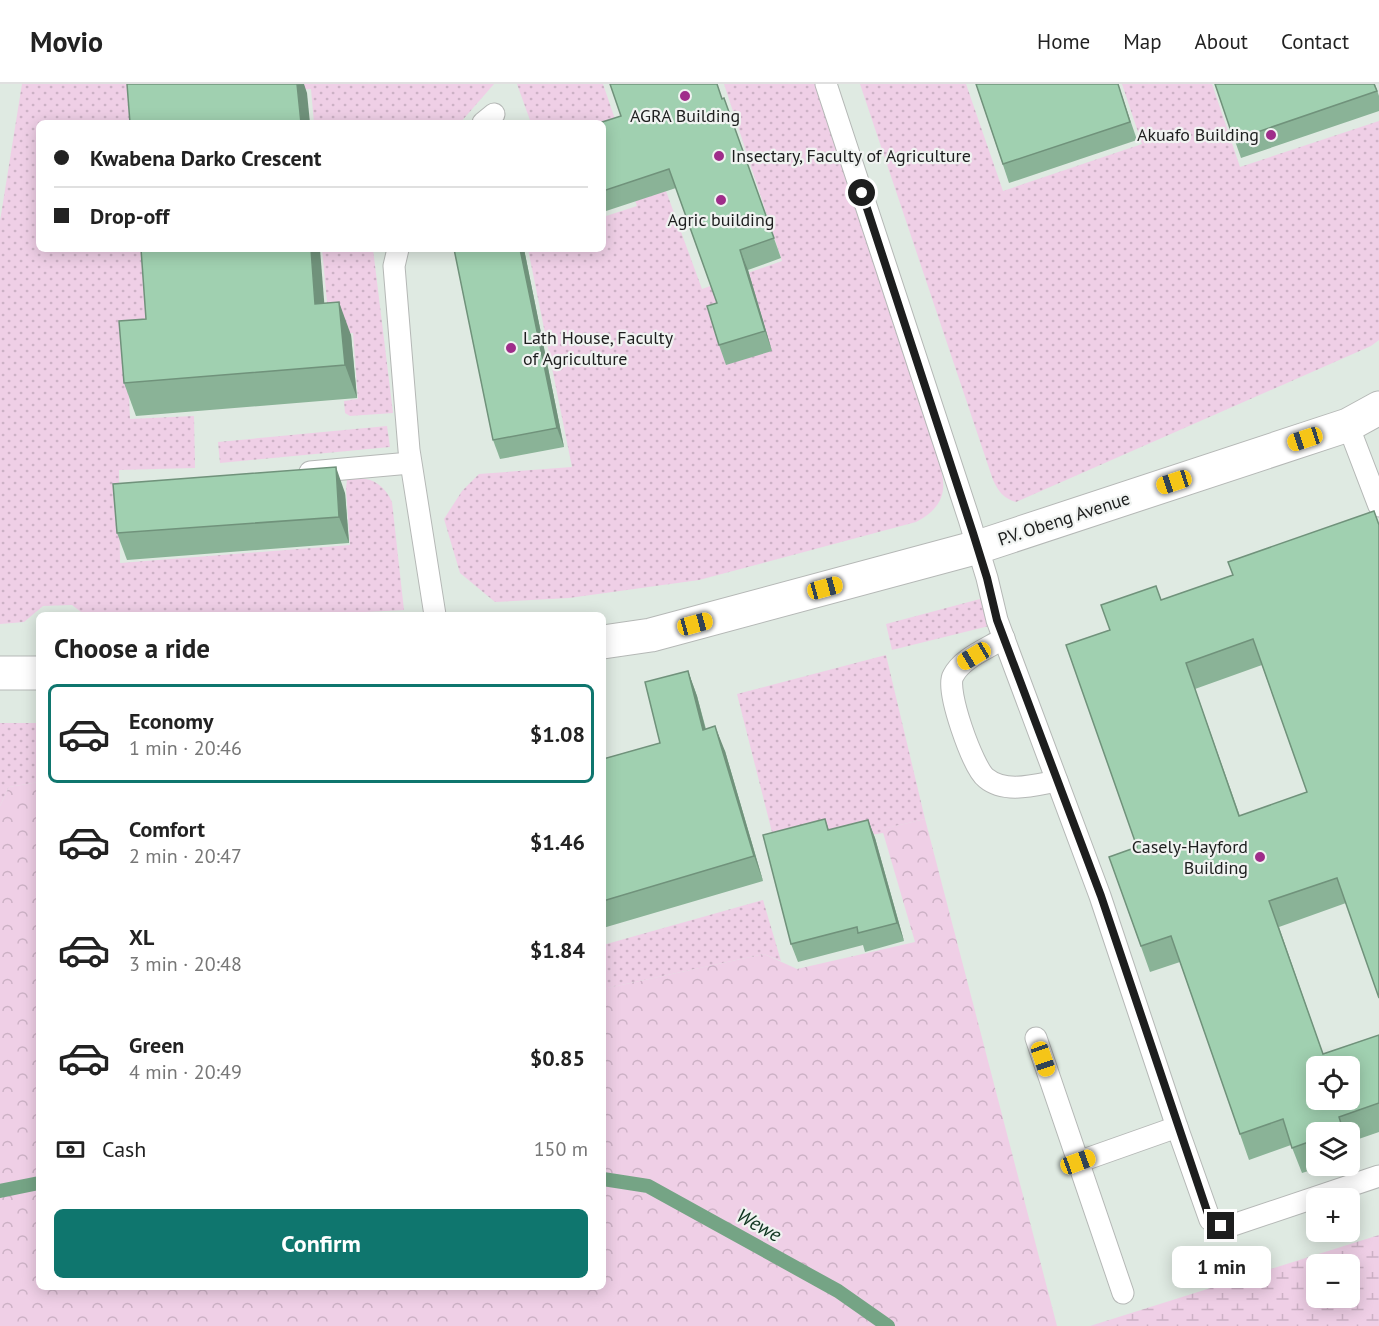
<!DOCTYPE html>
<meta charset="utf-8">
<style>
body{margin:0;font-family:"PT Sans",sans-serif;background:#f2f2f2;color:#222;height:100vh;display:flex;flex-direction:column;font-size:22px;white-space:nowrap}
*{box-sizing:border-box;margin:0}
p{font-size:20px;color:#767676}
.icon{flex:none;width:33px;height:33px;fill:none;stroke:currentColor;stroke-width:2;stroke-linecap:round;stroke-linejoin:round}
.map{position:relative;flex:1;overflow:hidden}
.side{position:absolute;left:36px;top:528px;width:570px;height:678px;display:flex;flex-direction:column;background:#fff;border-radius:9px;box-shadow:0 3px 15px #0003}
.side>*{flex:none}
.hud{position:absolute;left:36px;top:36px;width:570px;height:132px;border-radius:9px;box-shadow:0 3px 15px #0003;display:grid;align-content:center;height:132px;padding:0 18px;background:#fff}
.controls{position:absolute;left:1306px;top:972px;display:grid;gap:12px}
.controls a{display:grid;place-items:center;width:54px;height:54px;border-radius:9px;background:#fff;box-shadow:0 3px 15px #0003;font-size:30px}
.end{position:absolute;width:27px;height:27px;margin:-14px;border:8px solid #1d1e1e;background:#fff;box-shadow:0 0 0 3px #fff}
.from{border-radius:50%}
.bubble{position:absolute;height:42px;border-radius:9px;background:#fff;box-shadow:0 3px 15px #0003;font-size:20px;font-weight:700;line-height:42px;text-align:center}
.car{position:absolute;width:18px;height:36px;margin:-18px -9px;border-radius:8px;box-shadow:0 0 4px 2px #0007;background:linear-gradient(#f5c518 24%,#345 0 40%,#f5c518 0 76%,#345 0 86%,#f5c518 0)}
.hud b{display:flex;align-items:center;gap:21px;height:57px;font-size:22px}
.hud b+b{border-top:2px solid #e0e0e0}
.hud i{width:15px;height:15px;background:#222}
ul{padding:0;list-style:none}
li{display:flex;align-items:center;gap:18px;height:99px;margin:0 12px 9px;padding:0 6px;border:3px solid transparent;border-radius:9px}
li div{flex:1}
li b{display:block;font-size:22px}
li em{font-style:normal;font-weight:700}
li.selected{border-color:#0f766e}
li>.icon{width:54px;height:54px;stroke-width:1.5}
h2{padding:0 18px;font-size:27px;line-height:72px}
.pay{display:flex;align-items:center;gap:15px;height:66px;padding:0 18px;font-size:22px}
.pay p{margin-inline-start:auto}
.primary-button{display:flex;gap:12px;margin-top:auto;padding:12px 18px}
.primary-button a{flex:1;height:69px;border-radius:9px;background:#0f766e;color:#fff;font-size:24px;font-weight:700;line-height:69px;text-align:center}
header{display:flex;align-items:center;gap:36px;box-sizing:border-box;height:84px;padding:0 30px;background:#fff;border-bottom:2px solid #e0e0e0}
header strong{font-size:28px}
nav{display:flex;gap:33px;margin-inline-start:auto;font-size:21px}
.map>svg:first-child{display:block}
.built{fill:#dfeae2;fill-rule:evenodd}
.grass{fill:url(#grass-dots)}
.forest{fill:url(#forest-crowns)}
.wetland{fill:url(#wetland-marsh);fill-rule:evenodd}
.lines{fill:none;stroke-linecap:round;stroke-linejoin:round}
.stream{stroke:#75a485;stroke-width:14}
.lane-casing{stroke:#b5b8b6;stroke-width:23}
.street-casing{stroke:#b5b8b6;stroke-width:35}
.lane{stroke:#fff;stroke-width:21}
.street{stroke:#fff;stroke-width:33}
.wall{fill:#8ab397;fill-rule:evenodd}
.shaded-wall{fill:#70927b}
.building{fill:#a0d0b0;stroke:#70927b;stroke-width:1.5;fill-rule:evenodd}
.route{stroke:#1d1e1e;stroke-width:8}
.poi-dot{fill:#9f2d8a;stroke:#f0f3f1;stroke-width:2}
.labels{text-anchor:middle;stroke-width:4.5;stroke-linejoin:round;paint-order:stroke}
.poi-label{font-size:18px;fill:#1d1e1e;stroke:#f0f3f1}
.street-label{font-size:18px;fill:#1d1e1e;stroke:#f0f3f1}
.water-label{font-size:20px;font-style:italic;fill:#0e341f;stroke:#f0f3f1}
</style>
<header>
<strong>Movio</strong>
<nav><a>Home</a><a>Map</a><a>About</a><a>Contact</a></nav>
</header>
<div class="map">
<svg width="1379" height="1242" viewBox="0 0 1379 1242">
<defs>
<pattern id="grass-dots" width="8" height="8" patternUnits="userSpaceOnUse" patternTransform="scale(1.5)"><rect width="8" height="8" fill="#efcfe6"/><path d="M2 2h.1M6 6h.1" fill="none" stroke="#ccb1c5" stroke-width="1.8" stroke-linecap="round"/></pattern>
<pattern id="forest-crowns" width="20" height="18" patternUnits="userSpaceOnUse" patternTransform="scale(1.5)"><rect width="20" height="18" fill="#efcfe6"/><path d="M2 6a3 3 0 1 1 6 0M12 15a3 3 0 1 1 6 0" fill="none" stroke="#ccb1c5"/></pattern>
<pattern id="wetland-marsh" width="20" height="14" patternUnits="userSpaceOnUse" patternTransform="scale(1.5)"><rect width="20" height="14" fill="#efcfe6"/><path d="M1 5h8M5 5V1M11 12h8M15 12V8" fill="none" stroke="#ccb1c5"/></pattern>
</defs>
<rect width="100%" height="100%" fill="#f0f3f1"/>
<path class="built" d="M0 0H1379V1242H0ZM39 39H603V165H39ZM39 531H603V1203H39ZM1317 982H1350V1016H1317ZM1317 1048H1350V1082H1317ZM1317 1114H1350V1148H1317ZM1317 1180H1350V1214H1317Z"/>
<g class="grass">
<path d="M22 0H494L460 39H314L311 5 132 18 133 39H39V165H141L148 263 127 265 130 335 194 332 195 384 119 386 120 479 350 461 346 404 347 396C367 390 384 399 392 418L404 526 305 531H85L72 521 43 522 24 538 0 540V137Z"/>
<path d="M517 0H603L616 38 531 39Z"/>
<path d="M724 0H816L930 348C940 386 960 415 916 438L699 496 569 514 495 518 460 489 444 435 462 407 479 390 572 383 528 165H603V133L637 122 615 58 644 47 702 205 782 177Z"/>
<path d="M860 0H966L1003 107 1142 60 1122 0H1212L1240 83 1379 37V256L1371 262 1016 418C1003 414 999 408 993 396Z"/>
<path d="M322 165H373L393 329 350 332 345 329 344 317 358 315 353 249 330 250Z"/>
<path d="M387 342 390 363 220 379 218 358Z"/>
<path d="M980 515 989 542 892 566 886 540Z"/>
<path d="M886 571 925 735 883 745V749L845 755 775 760 737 610Z"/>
<path d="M0 639H39V698L9 703 0 722Z"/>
<path d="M763 816 781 877 764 870 603 905V861Z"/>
</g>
<path class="forest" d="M39 698V1203H603V905L764 870 797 885 915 858 882 745 925 735 1057 1242H0V722L9 703Z"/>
<path class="wetland" d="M1379 1151V1242H1090ZM1317 1180H1350V1214H1317Z"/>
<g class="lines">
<g class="stream">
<path d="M603 1095 648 1102 838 1207 888 1242"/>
<path d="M0 1107 39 1099"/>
</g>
<g class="lane-casing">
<g id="lane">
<path d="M826 0 969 435 987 494 997 536 1100 812 1177 1043"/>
<path d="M483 39 494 30"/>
<path d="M398 165 394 182 409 366 435 531"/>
<path d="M1348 341 1379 422"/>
<path d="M310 388 410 379"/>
<path d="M1004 554C987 565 962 574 953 592 945 605 973 684 986 694 1005 710 1035 701 1057 697"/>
<path d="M1036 954 1123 1209"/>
<path d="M1078 1078 1177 1043 1210 1136 1221 1142 1233 1141 1379 1092"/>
</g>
</g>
<g class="street-casing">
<g id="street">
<path d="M603 558 651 551 978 463 1348 341 1379 324"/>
<path d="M0 589H39"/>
</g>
</g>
<use href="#lane" class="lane"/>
<use href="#street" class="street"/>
</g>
<g class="wall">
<path d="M976 0H1118L1137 56 1009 99Z"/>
<path d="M1215 0H1375L1379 12V27L1241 74Z"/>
<path d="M724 14 781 174 748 186 772 267 726 281 719 261 717 219 676 104 603 128V39L621 32Z"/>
<path d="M454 165H524L564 363 500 375 493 356Z"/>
<path d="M325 219 351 251 357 314 136 332 124 299 146 235Z"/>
<path d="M345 409 349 459 127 476 117 449Z"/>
<path d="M1233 491 1346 819 1279 843 1323 970 1379 951V1048L1350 1058V1048H1317V1082H1324L1302 1089 1291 1061 1249 1076 1180 878 1150 888 1109 773 1137 763 1110 546 1161 516ZM1262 581 1307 708 1240 732 1195 605Z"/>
<path d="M688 587 697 612 706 645 725 667 763 797 603 844V675L660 659Z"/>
<path d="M825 735 829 746 868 736 875 754 904 857 865 868 863 861 798 878 791 860Z"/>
</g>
<g class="shaded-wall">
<path d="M297 0H304L307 9 310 39H301Z"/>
<path d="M311 165H320L327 253 315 220Z"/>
<path d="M520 165H524L564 363 557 344Z"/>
<path d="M740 166 748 186 772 267 765 247Z"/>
<path d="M339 218 351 251 357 314 345 281Z"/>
<path d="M336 383 345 409 349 459 339 433Z"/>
<path d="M688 587 697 612 712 671 703 646Z"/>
<path d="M715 642 725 667 763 797 754 772Z"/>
<path d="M868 736 875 754 904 857 897 839Z"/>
</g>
<g class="building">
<path d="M127 0H297L301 39H130Z"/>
<path d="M610 0H717L722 15 724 14 774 154 740 166 765 247 719 261 707 222 717 219 669 85 603 107V39H599L621 32Z"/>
<path d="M976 0H1118L1130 38 1003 80Z"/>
<path d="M1215 0H1374L1377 7 1234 56Z"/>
<path d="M141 165H311L315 220 339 218 345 281 124 299 119 237 146 235Z"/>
<path d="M454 165H520L557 344 493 356Z"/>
<path d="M336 383 339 433 117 449 113 400Z"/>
<path d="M1374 427 1379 441V914L1337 794 1269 817 1323 970 1379 951V1019L1339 1033 1343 1046 1336 1048H1317V1055L1292 1064 1283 1035 1240 1050 1171 852 1141 862 1109 773 1137 763 1066 561 1110 546 1101 521 1156 502 1161 516 1233 491 1228 478ZM1253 555 1307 708 1239 732 1186 579ZM1317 982H1350V1016H1317Z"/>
<path d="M688 587 703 646 715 642 754 772 603 817V675L660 659 645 598Z"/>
<path d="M825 735 828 746 868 736 897 839 858 849 857 843 791 860 763 751Z"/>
</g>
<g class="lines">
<path class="route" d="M862 109 973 449 987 494 997 536 1101 812 1210 1136 1221 1142"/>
</g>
<g class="poi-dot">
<circle cx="685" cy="12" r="6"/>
<circle cx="1271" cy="51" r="6"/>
<circle cx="719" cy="72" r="6"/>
<circle cx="721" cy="116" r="6"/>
<circle cx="511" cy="264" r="6"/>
<circle cx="1260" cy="773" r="6"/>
</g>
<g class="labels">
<g class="poi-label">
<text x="685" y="38">AGRA Building</text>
<text x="1259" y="57" text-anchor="end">Akuafo Building</text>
<text x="731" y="78" text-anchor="start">Insectary, Faculty of Agriculture</text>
<text x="721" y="142">Agric building</text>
<text x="523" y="260" text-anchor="start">Lath House, Faculty<tspan x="523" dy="21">of Agriculture</tspan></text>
<text x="1248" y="769" text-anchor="end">Casely-Hayford<tspan x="1248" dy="21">Building</tspan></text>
</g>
<g class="street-label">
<text transform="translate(1064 435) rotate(-18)" y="6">P.V. Obeng Avenue</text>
</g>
<g class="water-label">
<text transform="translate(759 1141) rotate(29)" y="7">Wewe</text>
</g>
</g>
</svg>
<div class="controls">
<a><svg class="icon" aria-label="locate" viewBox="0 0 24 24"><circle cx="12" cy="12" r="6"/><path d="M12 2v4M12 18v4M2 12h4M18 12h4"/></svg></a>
<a><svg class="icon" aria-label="layers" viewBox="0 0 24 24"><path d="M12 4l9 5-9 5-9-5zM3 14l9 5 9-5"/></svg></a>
<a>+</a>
<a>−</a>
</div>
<i class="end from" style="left:862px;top:109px"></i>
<i class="end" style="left:1221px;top:1142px"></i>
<div class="bubble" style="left:1172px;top:1162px;width:99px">1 min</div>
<i class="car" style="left:1305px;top:355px;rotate:252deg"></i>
<i class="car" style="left:1174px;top:398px;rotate:252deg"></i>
<i class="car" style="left:825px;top:504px;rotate:75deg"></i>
<i class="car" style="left:695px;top:540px;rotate:75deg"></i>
<i class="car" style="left:974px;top:572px;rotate:239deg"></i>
<i class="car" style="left:1043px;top:975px;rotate:161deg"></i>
<i class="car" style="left:1078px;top:1078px;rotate:70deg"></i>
<div class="hud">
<b><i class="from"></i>Kwabena Darko Crescent</b>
<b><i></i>Drop-off</b>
</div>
<section class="side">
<h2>Choose a ride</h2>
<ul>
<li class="selected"><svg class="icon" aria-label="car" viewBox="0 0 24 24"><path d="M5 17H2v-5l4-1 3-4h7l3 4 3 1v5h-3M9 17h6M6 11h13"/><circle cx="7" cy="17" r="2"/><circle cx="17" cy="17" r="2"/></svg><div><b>Economy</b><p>1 min · 20:46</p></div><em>$1.08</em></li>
<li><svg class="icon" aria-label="car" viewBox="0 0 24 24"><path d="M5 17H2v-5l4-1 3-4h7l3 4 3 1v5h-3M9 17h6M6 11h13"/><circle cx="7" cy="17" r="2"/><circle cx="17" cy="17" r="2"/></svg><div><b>Comfort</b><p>2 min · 20:47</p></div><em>$1.46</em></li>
<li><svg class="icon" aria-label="car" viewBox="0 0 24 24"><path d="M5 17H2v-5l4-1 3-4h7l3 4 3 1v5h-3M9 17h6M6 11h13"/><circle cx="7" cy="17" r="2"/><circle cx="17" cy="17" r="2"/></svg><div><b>XL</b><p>3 min · 20:48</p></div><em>$1.84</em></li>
<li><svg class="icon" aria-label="car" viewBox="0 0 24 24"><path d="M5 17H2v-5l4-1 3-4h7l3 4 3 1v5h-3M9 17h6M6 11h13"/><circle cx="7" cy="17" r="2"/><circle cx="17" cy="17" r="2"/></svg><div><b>Green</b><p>4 min · 20:49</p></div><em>$0.85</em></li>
</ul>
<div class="pay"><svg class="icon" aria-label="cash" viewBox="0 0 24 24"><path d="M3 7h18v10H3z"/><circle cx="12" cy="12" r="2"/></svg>Cash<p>150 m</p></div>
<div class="primary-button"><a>Confirm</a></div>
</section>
</div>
